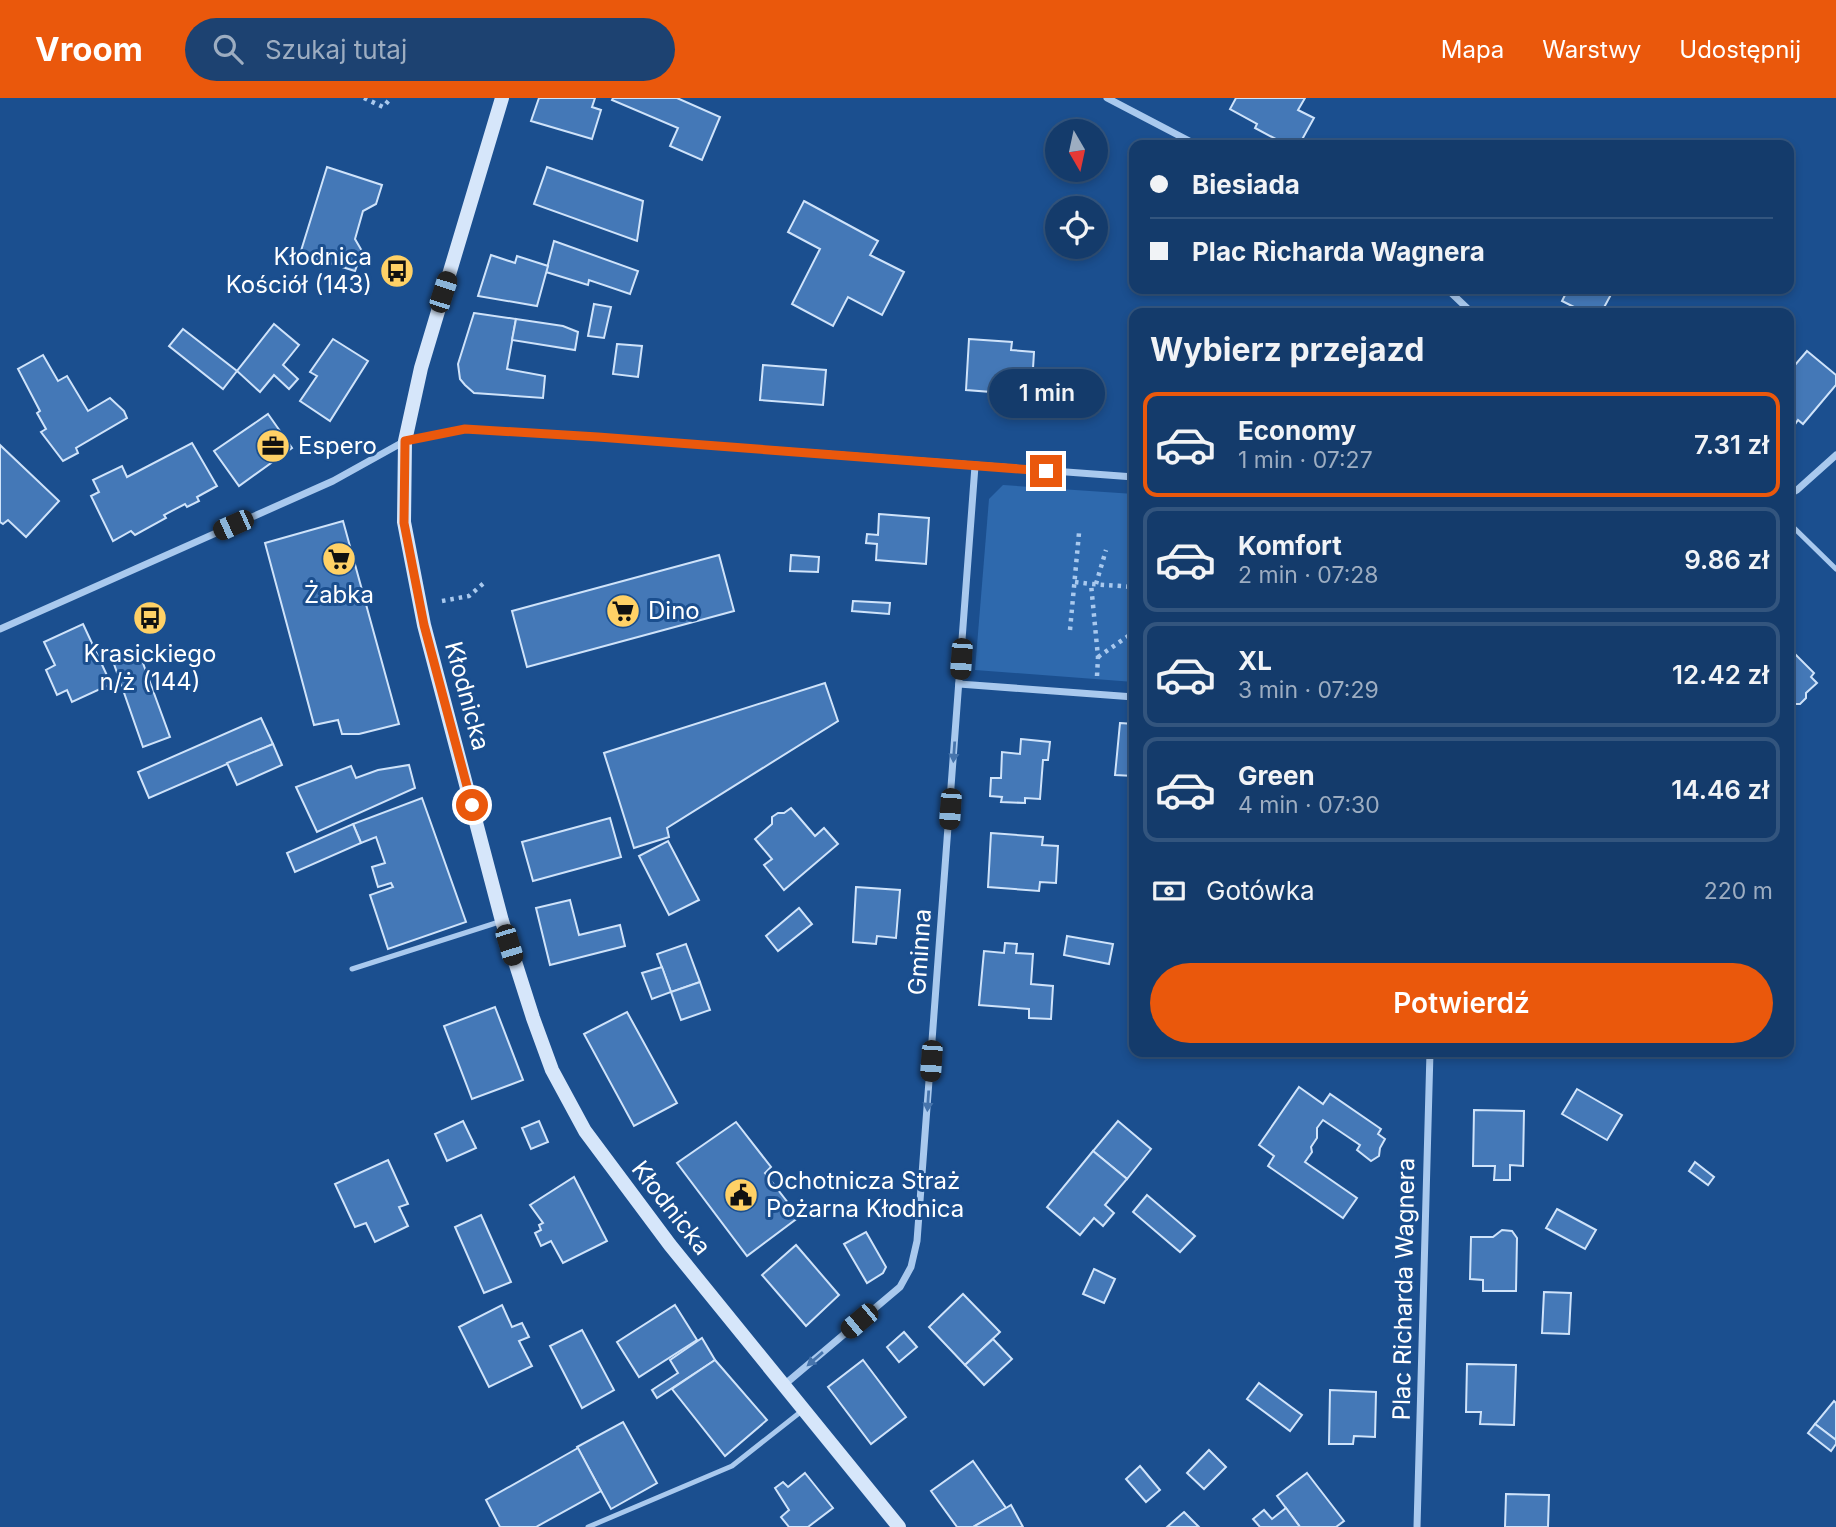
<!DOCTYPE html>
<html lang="pl">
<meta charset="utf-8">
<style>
body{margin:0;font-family:Inter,sans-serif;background:#1d4271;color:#f1f3f6;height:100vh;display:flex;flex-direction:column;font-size:26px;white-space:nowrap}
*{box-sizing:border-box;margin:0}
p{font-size:23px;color:#9dadc1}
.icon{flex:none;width:38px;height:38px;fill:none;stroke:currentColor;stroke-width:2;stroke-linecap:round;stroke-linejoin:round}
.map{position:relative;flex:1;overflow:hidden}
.side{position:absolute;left:1129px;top:210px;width:665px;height:749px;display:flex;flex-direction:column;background:#143b6b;border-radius:14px;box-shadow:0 4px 10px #0003,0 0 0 2px #33557e}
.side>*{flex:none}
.hud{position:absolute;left:1129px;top:42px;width:665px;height:154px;border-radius:14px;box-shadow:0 4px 10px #0003,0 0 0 2px #33557e;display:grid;align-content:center;height:154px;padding:0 21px;background:#143b6b}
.needle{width:46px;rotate:171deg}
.tools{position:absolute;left:1045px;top:21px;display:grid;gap:14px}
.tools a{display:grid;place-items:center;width:63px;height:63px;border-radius:50%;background:#143b6b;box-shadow:0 4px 10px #0003,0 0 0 2px #33557e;font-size:35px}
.end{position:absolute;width:32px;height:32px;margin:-16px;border:9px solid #ea580c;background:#fff;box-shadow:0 0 0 4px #fff}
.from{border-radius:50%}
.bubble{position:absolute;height:49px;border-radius:24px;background:#143b6b;box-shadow:0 4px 10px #0003,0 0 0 2px #33557e;font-size:23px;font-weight:600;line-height:49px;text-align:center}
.car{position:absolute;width:21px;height:42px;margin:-21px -10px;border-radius:9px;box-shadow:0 0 5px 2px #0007;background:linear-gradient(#222 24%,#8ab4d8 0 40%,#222 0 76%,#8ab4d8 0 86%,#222 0)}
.hud b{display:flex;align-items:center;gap:24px;height:66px;font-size:26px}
.hud b+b{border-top:2px solid #33557e}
.hud i{width:18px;height:18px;background:#f1f3f6}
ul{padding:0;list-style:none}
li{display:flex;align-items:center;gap:21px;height:105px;margin:0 14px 10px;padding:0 7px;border:4px solid #33557e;border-radius:14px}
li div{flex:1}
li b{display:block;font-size:26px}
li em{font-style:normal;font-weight:600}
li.current{border-color:#ea580c}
li>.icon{width:63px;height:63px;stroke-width:1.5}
h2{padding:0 21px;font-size:32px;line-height:84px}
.pay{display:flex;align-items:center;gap:18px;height:77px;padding:0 21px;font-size:26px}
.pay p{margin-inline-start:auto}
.primary-button{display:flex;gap:14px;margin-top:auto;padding:14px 21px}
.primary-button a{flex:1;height:80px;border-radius:42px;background:#ea580c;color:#fff;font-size:28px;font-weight:600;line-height:80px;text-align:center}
header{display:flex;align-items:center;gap:42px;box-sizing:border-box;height:98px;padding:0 35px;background:#ea580c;color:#fff}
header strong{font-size:33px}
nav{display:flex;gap:38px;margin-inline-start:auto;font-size:24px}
.search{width:490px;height:63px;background:#1d4271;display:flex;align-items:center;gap:18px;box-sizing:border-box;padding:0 24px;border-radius:38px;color:#9dadc1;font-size:26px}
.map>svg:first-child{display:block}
.green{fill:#2e69ad}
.building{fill:#4478b7;stroke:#cfe3fa;stroke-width:2}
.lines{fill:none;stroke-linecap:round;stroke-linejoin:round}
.path{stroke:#a9c9ee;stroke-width:4.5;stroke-dasharray:3.5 5;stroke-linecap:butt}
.lane{stroke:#a9c9ee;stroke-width:5}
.street{stroke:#a9c9ee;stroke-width:7}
.secondary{stroke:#d6e6fa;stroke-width:14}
.oneway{fill:#4674ac}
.route{stroke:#ea580c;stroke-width:9}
.labels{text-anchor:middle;stroke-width:6;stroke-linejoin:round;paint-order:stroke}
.poi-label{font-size:24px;fill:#fff;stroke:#1b4f8f;text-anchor:start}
.street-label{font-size:24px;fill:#fff;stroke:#1b4f8f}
</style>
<header>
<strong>Vroom</strong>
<div class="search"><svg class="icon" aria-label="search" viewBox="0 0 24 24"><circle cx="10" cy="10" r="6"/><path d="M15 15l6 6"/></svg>Szukaj tutaj</div>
<nav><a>Mapa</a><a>Warstwy</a><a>Udostępnij</a></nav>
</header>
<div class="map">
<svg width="1836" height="1429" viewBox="0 0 1836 1429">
<rect width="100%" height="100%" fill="#1b4f8f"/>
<path class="green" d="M1003 387 1134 396V584L975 572 989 401Z"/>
<g class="building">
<path d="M539 0H595L592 9 601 12 592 41 531 23Z"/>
<path d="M613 0H677L720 19 702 62 670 48 678 30 612 2Z"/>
<path d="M1236 0H1305L1298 12 1314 20 1299 47H1287L1255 30 1257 26 1230 11Z"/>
<path d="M327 69 382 87 376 106 363 113 355 141 362 153 355 173 300 156Z"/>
<path d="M547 69 643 103 637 143 534 106Z"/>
<path d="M804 103 878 143 870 157 904 174 882 217 848 199 833 228 792 206 820 151 788 134Z"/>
<path d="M554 143 638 173 630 196 589 182 588 187 546 174Z"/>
<path d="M491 157 515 165 517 158 548 168 537 208 478 198Z"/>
<path d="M1568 191H1614L1601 215H1586L1562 203Z"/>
<path d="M594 206 611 209 604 240 588 238Z"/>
<path d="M474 215 516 221 507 271 545 278 543 300 474 295 465 287 460 281 458 266Z"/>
<path d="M516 221 563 228 578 234 575 252 512 242Z"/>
<path d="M274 226 299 247 283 267 298 281 289 291 274 277 260 294 237 273Z"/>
<path d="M183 231 237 273 223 291 169 248Z"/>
<path d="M333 241 368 263 330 323 300 303 317 278 310 274Z"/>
<path d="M969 241 1012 244 1011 252 1034 254 1031 304 1004 302V295L966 292Z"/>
<path d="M617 246 642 248 638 279 613 276Z"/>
<path d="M1807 253 1836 277V287L1803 326 1798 322 1789 335 1788 275Z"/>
<path d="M43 257 58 283 67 278 88 313 110 300 124 313 127 320 76 350 78 355 63 363 41 334 46 331 37 315 40 313 18 271Z"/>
<path d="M763 267 826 272 823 307 760 302Z"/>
<path d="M268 316 292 350 239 388 214 353Z"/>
<path d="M192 345 217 388 197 399 199 403 187 409 185 406 164 417 166 420 135 437 131 433 113 443 91 398 99 394 93 382 122 368 127 379Z"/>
<path d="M0 347 59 403 26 439 8 422 3 426 0 424Z"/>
<path d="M879 416 929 420 926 466 876 462 877 446 866 445 867 436 878 437Z"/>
<path d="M343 423 399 626 359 636H342L338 622 314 627 265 445Z"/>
<path d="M719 457 734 513 527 569 512 513Z"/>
<path d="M791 457 819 459 818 474 790 473Z"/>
<path d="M853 503 890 505 889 516 852 513Z"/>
<path d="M83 526 111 586 72 604 67 592 57 597 46 572 55 567 44 544Z"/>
<path d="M1788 549 1814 575 1811 579 1817 585 1806 595V600L1800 606H1795L1788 612Z"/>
<path d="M140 557 170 639 143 649 114 566Z"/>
<path d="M825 585 838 623 667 730 669 739 634 750 604 655Z"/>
<path d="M261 620 273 646 149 700 138 674Z"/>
<path d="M1120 625 1134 626V678L1115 677Z"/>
<path d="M1021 641 1050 644 1048 662H1043L1040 701 1025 700V705L1001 704 1002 699 990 698 991 680H1001L1002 654 1020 656Z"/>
<path d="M273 646 282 667 237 687 227 665Z"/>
<path d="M409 667 415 690 317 734 296 689 351 668 356 680 378 672Z"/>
<path d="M422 700 466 824 388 851 370 797 393 789 391 785 378 789 372 769 385 765 376 739 361 745 353 726Z"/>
<path d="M791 710 815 738 824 730 838 746 784 792 764 767 772 761 755 741 772 726V719L778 715H784Z"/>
<path d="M610 720 621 759 533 783 522 744Z"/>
<path d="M353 726 361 745 295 774 287 755Z"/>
<path d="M991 735 1043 739 1042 747 1058 748 1056 785 1040 784 1039 793 988 789Z"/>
<path d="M668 743 699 802 669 817 639 758Z"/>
<path d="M856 789 900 792 896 840 877 838 876 846 853 844Z"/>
<path d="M570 802 579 837 620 827 625 848 550 867 536 810Z"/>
<path d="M799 810 812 826 778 853 766 838Z"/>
<path d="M1067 838 1113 846 1109 866 1064 857Z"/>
<path d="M1005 845 1017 846 1016 855 1033 856 1031 886 1053 888 1051 921 1029 920V911L979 907 984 853 1004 855Z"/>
<path d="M686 846 700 884 671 894 657 856Z"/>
<path d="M662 869 671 894 652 901 642 875Z"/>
<path d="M700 884 710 912 681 922 671 894Z"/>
<path d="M495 909 523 982 472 1001 444 928Z"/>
<path d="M627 914 677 1005 634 1028 584 936Z"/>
<path d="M1299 989 1323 1006 1330 996 1381 1031 1378 1036 1385 1041 1380 1050 1379 1058 1371 1063 1357 1052 1360 1047 1323 1022 1317 1030V1040L1311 1049 1312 1054 1305 1064 1357 1100 1343 1120 1268 1068 1274 1058 1259 1047Z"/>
<path d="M1577 991 1622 1017 1607 1042 1562 1016Z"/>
<path d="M1474 1012 1524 1013 1523 1068 1510 1067V1082H1494L1495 1068H1473Z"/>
<path d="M463 1023 476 1050 447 1063 435 1036Z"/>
<path d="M539 1023 548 1044 531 1051 522 1030Z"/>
<path d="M1118 1023 1151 1051 1127 1081 1093 1053Z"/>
<path d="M736 1024 771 1069 765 1075 799 1119 747 1158 677 1065Z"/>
<path d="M1093 1053 1127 1081 1105 1107 1114 1115 1103 1128 1094 1120 1080 1137 1047 1109Z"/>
<path d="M388 1062 408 1106 399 1109 408 1128 375 1144 366 1125 355 1129 335 1086Z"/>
<path d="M1695 1064 1714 1079 1708 1087 1689 1073Z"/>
<path d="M574 1079 607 1143 563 1165 551 1143 541 1148 535 1135 541 1132 539 1127 543 1125 530 1107Z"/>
<path d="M1147 1097 1195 1138 1180 1154 1133 1114Z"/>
<path d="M1557 1111 1596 1132 1585 1151 1546 1130Z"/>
<path d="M481 1117 511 1184 484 1195 455 1129Z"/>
<path d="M1502 1132 1512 1133 1517 1140 1516 1193H1483V1182L1470 1181 1471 1139H1493Z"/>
<path d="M866 1134 886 1169 883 1175 867 1185 844 1146Z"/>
<path d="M796 1147 839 1197 806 1228 762 1177Z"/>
<path d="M1094 1171 1115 1181 1104 1205 1083 1196Z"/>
<path d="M1544 1194 1571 1195 1569 1236 1542 1235Z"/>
<path d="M963 1196 1000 1234 965 1267 929 1229Z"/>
<path d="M502 1207 512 1229 522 1225 529 1239 519 1243 532 1268 489 1289 459 1229Z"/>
<path d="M675 1207 697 1242 639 1279 617 1244Z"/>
<path d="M582 1232 614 1292 582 1310 550 1248Z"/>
<path d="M904 1234 917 1249 899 1264 887 1249Z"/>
<path d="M702 1240 715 1262 657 1300 652 1292 678 1275 670 1262Z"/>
<path d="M993 1241 1012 1261 984 1287 965 1267Z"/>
<path d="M715 1262 767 1322 725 1358 672 1291Z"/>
<path d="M863 1262 906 1319 871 1346 828 1289Z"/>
<path d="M1467 1266 1516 1267 1514 1327 1480 1326 1481 1314H1466Z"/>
<path d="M1259 1285 1302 1317 1290 1333 1247 1301Z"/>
<path d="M1330 1292 1376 1294 1375 1339 1354 1338 1353 1346H1329Z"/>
<path d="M1834 1303 1836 1305V1342L1815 1326Z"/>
<path d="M623 1324 657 1385 611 1411 577 1349Z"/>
<path d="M1815 1326 1836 1342V1346L1831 1353 1808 1335Z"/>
<path d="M578 1350 601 1393 536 1429H500L486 1402Z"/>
<path d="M1209 1352 1226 1369 1204 1391 1187 1375Z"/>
<path d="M973 1363 1006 1410 973 1429H957L931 1393Z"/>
<path d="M1140 1368 1160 1392 1146 1404 1126 1381Z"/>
<path d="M805 1375 833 1410 808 1429H789L781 1419 789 1412 775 1390 783 1384 788 1389Z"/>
<path d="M1307 1375 1344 1423 1336 1429H1300L1277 1398Z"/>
<path d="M1506 1396 1549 1397 1548 1429H1505Z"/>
<path d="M1011 1407 1023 1429H973L1006 1410Z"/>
<path d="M1286 1410 1300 1429H1260L1253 1421 1264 1412 1272 1421Z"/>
<path d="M1184 1414 1199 1429H1167Z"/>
</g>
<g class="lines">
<g class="path">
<path d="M364 0 383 9 391 0"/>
<path d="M1075 484 1091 486"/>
<path d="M1096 486 1106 452"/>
<path d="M442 503 469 498 485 484"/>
<path d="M1070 532 1079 435"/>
<path d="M1098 559 1134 534"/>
<path d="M1097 578 1098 559 1091 486 1134 489"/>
</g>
<g class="lane">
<path d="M1788 424 1836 471"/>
<path d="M352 871 499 824"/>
<path d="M588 1429 732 1368 803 1312"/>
</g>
<g class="street">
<path d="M1107 0 1197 47"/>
<path d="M1447 191 1467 210V215"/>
<path d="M1788 397 1797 392 1836 357"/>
<path d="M0 531 333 383 405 343 465 331 598 339 1134 379"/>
<path d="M959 586 1134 599"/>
<path d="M784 1287 900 1189 911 1169 917 1143 975 368"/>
<path d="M1417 1429 1430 954"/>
</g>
<path class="secondary" d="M502 0 421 270 405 343 404 424 424 527 502 823 533 920 552 972 585 1033 670 1147 899 1429"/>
</g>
<defs><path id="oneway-solid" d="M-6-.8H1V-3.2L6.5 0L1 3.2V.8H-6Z" transform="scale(1.75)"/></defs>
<g class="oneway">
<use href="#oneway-solid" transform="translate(954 654) rotate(94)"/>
<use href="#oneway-solid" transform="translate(928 1003) rotate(94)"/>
<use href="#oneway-solid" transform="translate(815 1261) rotate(139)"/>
</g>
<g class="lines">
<path class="route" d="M472 707 424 527 404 425 405 343 465 331 598 339 1046 373"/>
</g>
<defs>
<g id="bus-disc" transform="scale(1.75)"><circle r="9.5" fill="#ffd166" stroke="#1b4f8f"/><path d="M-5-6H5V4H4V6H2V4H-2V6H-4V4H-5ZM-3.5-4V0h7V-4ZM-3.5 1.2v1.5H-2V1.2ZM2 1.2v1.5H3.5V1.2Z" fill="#111"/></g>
<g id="office-disc" transform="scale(1.75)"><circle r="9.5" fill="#ffd166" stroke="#1b4f8f"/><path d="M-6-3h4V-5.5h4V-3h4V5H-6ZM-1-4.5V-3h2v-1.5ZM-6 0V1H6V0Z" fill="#111"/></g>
<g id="supermarket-disc" transform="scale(1.75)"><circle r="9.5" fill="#ffd166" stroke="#1b4f8f"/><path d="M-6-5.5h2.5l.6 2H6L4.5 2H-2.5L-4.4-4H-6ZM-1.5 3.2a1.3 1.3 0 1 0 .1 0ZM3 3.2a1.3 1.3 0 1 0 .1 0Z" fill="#111"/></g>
<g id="civic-disc" transform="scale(1.75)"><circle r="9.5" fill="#ffd166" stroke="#1b4f8f"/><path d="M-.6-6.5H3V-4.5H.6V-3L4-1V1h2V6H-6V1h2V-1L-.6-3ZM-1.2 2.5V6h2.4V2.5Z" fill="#111"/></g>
</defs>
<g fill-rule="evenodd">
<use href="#bus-disc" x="397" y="173"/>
<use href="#office-disc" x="273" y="348"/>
<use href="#supermarket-disc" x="339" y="461"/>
<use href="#supermarket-disc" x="623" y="513"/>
<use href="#bus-disc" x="150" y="520"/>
<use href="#civic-disc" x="741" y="1097"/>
</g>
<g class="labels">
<g class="poi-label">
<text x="372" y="167" text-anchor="end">Kłodnica<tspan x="372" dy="28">Kościół (143)</tspan></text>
<text x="298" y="356">Espero</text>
<text x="339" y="505" text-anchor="middle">Żabka</text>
<text x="648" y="521">Dino</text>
<text x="150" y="564" text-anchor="middle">Krasickiego<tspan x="150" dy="28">n/ż (144)</tspan></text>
<text x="766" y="1091">Ochotnicza Straż<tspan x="766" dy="28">Pożarna Kłodnica</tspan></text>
</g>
<g class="street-label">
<text transform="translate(467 598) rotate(75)" y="8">Kłodnicka</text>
<text transform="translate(920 854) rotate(-86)" y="8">Gminna</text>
<text transform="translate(671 1110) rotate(52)" y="8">Kłodnicka</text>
<text transform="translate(1404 1191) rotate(-89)" y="8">Plac Richarda Wagnera</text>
</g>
</g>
</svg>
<div class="tools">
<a><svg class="needle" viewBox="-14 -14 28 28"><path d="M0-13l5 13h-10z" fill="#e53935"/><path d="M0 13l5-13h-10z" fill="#9dadc1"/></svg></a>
<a><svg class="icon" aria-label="locate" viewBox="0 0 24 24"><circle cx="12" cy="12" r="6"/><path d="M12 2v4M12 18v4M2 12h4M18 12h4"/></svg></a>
</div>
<i class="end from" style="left:472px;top:707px"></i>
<i class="end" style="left:1046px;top:373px"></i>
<div class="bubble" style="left:989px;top:271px;width:116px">1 min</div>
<i class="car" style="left:443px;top:194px;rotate:18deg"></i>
<i class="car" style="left:233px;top:427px;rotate:246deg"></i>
<i class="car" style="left:961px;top:561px;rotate:184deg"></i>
<i class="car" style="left:950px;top:711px;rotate:184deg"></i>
<i class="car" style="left:509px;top:847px;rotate:163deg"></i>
<i class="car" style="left:931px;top:963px;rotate:184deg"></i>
<i class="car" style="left:859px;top:1223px;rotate:230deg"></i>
<div class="hud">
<b><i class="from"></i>Biesiada</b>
<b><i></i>Plac Richarda Wagnera</b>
</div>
<section class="side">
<h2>Wybierz przejazd</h2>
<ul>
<li class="current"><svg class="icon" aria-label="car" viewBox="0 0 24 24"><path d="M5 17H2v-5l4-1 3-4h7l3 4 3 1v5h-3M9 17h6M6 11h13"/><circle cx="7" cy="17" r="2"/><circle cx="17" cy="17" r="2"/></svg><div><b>Economy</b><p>1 min · 07:27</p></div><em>7.31 zł</em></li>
<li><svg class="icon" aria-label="car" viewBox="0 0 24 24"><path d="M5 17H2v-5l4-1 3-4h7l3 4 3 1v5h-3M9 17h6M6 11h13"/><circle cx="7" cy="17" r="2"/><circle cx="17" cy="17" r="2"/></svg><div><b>Komfort</b><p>2 min · 07:28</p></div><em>9.86 zł</em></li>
<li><svg class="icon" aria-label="car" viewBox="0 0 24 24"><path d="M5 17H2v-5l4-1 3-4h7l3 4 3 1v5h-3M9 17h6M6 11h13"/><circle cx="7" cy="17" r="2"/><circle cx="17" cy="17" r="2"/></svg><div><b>XL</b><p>3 min · 07:29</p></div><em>12.42 zł</em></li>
<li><svg class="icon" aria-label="car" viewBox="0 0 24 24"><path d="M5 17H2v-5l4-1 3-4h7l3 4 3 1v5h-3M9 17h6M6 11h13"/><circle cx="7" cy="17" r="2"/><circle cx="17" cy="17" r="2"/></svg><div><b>Green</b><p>4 min · 07:30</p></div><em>14.46 zł</em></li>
</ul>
<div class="pay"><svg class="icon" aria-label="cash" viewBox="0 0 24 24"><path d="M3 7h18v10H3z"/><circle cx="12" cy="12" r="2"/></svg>Gotówka<p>220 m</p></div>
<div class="primary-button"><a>Potwierdź</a></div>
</section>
</div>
